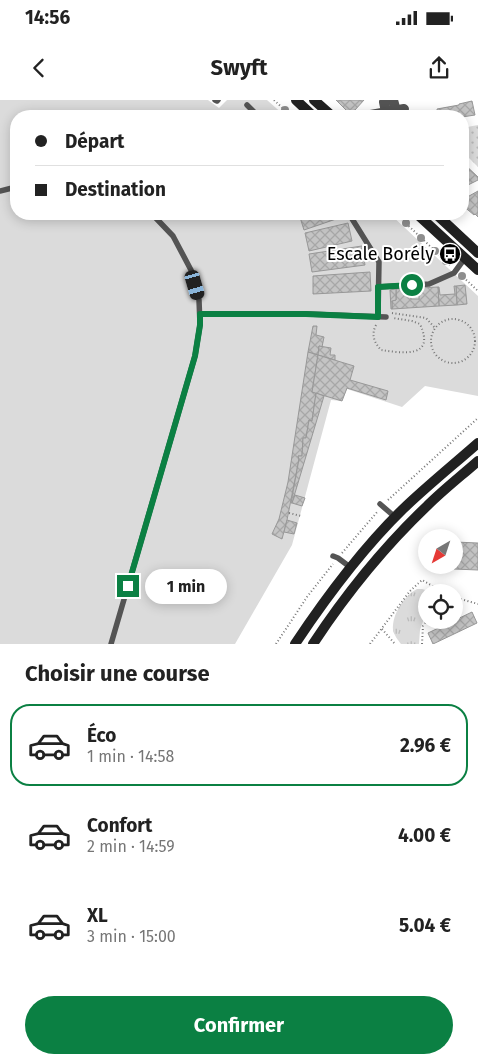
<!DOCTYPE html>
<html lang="fr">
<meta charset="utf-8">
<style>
body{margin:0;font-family:"Fira Sans",sans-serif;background:#f6f6f6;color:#222;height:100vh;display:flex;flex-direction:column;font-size:19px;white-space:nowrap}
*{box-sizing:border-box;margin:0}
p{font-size:16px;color:#767676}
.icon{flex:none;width:28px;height:28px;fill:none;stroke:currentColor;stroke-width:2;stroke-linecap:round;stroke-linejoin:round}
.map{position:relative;height:544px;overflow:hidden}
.details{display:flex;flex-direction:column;background:#fff;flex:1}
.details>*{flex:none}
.top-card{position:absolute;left:10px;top:10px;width:459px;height:110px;border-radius:20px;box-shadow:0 2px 12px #0003;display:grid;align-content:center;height:110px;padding:0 25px;background:#fff}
.needle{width:32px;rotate:219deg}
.tools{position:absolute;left:418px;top:429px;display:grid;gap:10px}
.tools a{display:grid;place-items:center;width:45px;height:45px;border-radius:50%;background:#fff;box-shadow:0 2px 12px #0003;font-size:25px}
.end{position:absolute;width:22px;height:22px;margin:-11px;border:6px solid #0b8043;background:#fff;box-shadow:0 0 0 2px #fff}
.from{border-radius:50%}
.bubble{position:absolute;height:35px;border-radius:18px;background:#fff;box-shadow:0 2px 12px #0003;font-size:16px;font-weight:700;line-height:35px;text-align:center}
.car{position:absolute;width:15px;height:30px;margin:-15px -8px;border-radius:6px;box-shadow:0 0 4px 1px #0007;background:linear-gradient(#222 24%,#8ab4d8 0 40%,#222 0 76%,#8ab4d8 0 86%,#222 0)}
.top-card b{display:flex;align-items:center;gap:18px;height:48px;font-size:19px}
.top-card b+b{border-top:1px solid #e0e0e0}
.top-card i{width:12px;height:12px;background:#222}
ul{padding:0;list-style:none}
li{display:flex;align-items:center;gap:15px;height:82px;margin:0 10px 8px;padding:0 15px;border:2px solid transparent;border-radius:20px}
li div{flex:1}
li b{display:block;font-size:19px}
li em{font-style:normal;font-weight:700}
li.active{border-color:#0b8043}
li>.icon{width:45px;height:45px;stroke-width:1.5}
h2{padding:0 25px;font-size:22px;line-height:60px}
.cta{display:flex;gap:10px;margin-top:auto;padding:10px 25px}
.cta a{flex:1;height:58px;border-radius:30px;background:#0b8043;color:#fff;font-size:20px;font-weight:700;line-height:58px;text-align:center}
.status{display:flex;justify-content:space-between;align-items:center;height:35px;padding:0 25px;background:#fff;direction:ltr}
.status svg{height:14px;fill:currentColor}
header{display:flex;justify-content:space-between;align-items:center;height:65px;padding:0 25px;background:#fff;font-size:22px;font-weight:700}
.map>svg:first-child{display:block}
.grass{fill:url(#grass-tufts)}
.garden{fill:url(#garden-dots)}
.pitch{fill:#dbdbdb}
.building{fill:url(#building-cross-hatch);stroke:#989898}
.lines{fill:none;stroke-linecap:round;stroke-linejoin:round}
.path{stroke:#767676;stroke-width:2;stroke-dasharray:1 2.5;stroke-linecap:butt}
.lane{stroke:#545454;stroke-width:5.5}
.street{stroke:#545454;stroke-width:10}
.secondary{stroke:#212121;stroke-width:10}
.tree{fill:#8e8e8e}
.route{stroke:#0b8043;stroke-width:6}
.labels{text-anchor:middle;stroke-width:4;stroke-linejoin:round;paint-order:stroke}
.poi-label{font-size:18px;fill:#000;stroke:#fff;text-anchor:end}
</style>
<div class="status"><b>14:56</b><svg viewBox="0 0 49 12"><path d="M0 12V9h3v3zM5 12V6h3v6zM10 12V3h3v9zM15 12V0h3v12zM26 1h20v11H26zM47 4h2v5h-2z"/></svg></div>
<header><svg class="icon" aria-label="back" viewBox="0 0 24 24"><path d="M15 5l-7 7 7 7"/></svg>Swyft<svg class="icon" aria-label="share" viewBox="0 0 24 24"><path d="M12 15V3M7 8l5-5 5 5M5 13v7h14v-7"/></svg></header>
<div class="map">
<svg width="478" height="544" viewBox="0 0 478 544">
<defs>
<pattern id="grass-tufts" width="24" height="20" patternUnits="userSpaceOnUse" patternTransform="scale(1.25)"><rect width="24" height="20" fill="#dbdbdb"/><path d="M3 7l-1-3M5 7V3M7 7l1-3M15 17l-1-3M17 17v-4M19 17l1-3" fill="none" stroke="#bababa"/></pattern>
<pattern id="garden-dots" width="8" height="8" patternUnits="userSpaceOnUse" patternTransform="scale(1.25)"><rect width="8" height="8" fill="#dbdbdb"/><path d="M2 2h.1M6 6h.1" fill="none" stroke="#bababa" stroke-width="1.8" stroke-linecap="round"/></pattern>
<pattern id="building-cross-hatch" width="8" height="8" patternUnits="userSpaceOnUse" patternTransform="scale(1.25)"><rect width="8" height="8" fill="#c4c4c4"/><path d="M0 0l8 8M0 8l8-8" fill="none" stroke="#a7a7a7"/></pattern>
</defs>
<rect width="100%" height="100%" fill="#fff"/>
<path class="grass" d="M417 489H422L432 492H426V513L420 530 419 544H401C398 540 394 535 393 530 392 514 404 496 417 489Z"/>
<path class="garden" d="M478 25V67L463 52 462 28Z"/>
<path class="pitch" d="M0 0H208L219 8 227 0H267L285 16H16V114H390L478 196V296L425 286 402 307 347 289 342 301 331 300 292 445 235 544H0Z"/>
<g class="building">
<path d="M336 0H364L355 10 348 12Z"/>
<path d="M472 1 475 15 462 17 438 16 437 9 459 5V4Z"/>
<path d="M462 62 478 77V80L462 88Z"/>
<path d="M478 91V117L475 114 474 115 462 105V100Z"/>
<path d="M299 114H337L339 118 304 130Z"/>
<path d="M348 123 352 141 309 151 305 133Z"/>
<path d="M362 146 365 165 312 172 309 154Z"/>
<path d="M370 172 371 191 313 194V176Z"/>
<path d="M465 185 467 204 457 205 456 186Z"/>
<path d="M454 186H456L457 205 439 206 438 187H439L440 195 455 194Z"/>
<path d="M438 187 439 206 392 209V201L396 200V189L410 188 411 199H419V188Z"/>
<path d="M396 189V200L392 201V209H391L390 190Z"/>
<path d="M313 226H317L316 235 324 237 322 247 319 246 318 255 308 252Z"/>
<path d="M319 246 331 248 330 255H335V260L318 255Z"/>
<path d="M308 252 318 255 312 292 316 293 315 301 312 321 309 320 306 338H303L302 356H298L299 359 287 420 282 439 272 434 279 419 288 382Z"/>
<path d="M318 255 354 266 350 280 388 291 386 300 347 288 342 301 312 292Z"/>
<path d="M316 293 324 296 292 403H291L299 359 298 356H302L303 338H306L309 320 312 321Z"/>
<path d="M295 395 305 398 302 406 292 403Z"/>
<path d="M287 420 297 423 294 434 284 432Z"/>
<path d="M455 442 478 443V470L454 469Z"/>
<path d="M472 512 477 523 433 544 428 533Z"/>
</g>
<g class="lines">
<g class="path">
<path d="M274 0 291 16"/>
<path d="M396 114 450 165"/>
<path d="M461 175 478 191"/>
<path d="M392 213 426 218 435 228"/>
<circle cx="453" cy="241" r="22"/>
<path d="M376 225C371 235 374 242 381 250 402 253 436 259 420 224L412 221 393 218"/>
<path d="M388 400 478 318"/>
<path d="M289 413 301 416"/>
<path d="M342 453 378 411"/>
<path d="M454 497 478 504"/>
<path d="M382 529 395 544"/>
<path d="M276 544 307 497 333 464"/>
<path d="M370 544 410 491 422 480 443 492"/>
<path d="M422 544 423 526 427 520"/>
</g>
<g class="lane">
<path d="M215 0 217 1 218 0"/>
<path d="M247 5 258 16"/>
<path d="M0 91 16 87"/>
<path d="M349 114 379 162 378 217"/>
<path d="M378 187 429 184 454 173 465 158"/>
<path d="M200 214H307L386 217"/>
<path d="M380 404 395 417"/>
<path d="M333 456 338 458 350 467"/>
<path d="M111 544 195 256 200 225 199 200 191 170 173 136 152 114"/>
</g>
<g class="street">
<path d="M393 0 396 11"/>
<path d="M384 2 386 12"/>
<path d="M365 16 404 9"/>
</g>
<g class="secondary">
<path d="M296 0 313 16"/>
<path d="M314 0 332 16"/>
<path d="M417 114 478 170"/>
<path d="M436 114 478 153"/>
<path d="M295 544C327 496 361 450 403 409 427 386 453 365 478 343"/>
<path d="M313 544C346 494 383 448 427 406 443 390 461 376 478 361"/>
</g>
</g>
<g class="tree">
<circle cx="285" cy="10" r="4"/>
<circle cx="406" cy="123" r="4"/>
<circle cx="421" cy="138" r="4"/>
<circle cx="435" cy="151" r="4"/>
<circle cx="446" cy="161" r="4"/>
<circle cx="462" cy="176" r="4"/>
</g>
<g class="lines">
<path class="route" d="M128 486 195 256 200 225V214H306L378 217V187L412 185"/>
</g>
<defs>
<g id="bus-disc" transform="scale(1.125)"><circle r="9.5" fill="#000" stroke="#fff"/><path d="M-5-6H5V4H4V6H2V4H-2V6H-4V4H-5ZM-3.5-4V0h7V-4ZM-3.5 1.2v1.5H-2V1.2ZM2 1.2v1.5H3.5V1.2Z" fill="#fff"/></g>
</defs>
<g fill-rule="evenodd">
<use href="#bus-disc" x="450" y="154"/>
</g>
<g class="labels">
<g class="poi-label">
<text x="434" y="160">Escale Borély</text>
</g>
</g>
</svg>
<div class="tools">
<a><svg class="needle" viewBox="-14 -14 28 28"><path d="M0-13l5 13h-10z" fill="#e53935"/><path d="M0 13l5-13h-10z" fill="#767676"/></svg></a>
<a><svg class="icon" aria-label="locate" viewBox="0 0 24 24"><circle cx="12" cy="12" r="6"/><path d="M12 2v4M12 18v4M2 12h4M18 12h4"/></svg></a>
</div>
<i class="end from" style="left:412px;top:185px"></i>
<i class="end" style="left:128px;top:486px"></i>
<div class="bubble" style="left:145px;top:469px;width:82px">1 min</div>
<i class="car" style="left:195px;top:185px;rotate:164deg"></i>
<div class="top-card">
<b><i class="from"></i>Départ</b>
<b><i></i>Destination</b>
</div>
</div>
<section class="details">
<h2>Choisir une course</h2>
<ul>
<li class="active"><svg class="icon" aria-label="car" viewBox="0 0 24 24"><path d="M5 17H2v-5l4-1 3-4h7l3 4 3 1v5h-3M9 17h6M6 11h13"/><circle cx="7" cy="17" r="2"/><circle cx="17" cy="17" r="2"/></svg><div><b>Éco</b><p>1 min · 14:58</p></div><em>2.96 €</em></li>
<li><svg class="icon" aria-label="car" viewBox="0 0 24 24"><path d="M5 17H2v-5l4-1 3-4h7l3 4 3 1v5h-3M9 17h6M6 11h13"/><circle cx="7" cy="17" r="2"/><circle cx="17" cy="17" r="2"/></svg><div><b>Confort</b><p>2 min · 14:59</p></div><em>4.00 €</em></li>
<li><svg class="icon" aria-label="car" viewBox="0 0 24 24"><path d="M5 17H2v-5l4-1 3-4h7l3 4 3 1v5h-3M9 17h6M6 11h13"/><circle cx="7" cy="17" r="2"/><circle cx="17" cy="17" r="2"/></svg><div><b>XL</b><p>3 min · 15:00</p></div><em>5.04 €</em></li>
</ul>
<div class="cta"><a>Confirmer</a></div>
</section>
